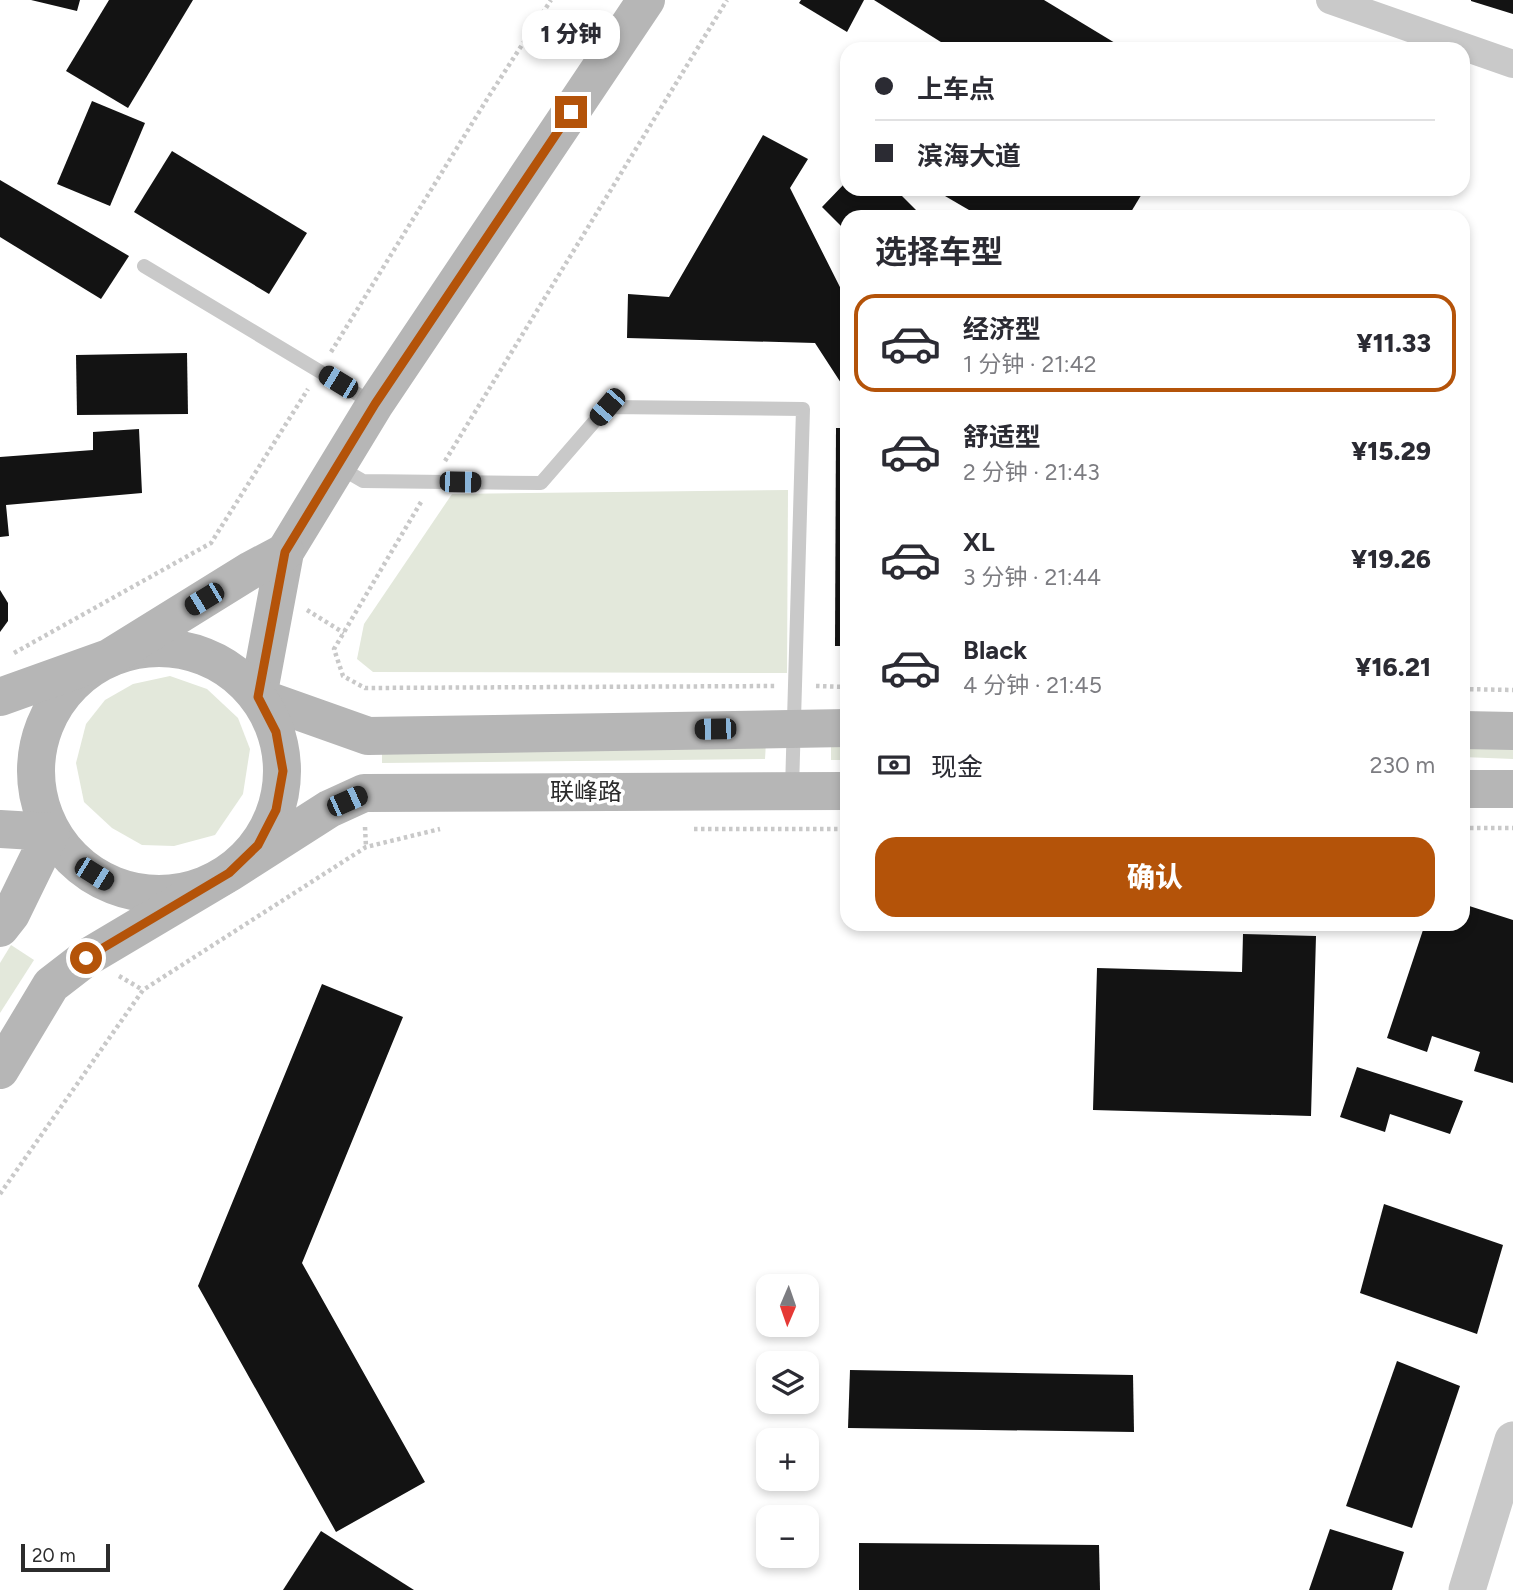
<!DOCTYPE html>
<html lang="zh">
<meta charset="utf-8">
<style>
body{margin:0;font-family:Figtree,"Noto Sans SC",sans-serif;background:#f7f7f7;color:#2b2b33;height:100vh;display:flex;flex-direction:column;font-size:26px;white-space:nowrap}
*{box-sizing:border-box;margin:0}
p{font-size:23px;color:#7c7c81}
.icon{flex:none;width:38px;height:38px;fill:none;stroke:currentColor;stroke-width:2;stroke-linecap:round;stroke-linejoin:round}
.map{position:relative;flex:1;overflow:hidden}
.side{position:absolute;left:840px;top:210px;width:630px;height:721px;display:flex;flex-direction:column;background:#fff;border-radius:21px;box-shadow:0 4px 10px #0003}
.side>*{flex:none}
.hud{position:absolute;left:840px;top:42px;width:630px;height:154px;border-radius:21px;box-shadow:0 4px 10px #0003;display:grid;align-content:center;height:154px;padding:0 35px;background:#fff}
.needle{width:46px;rotate:182deg}
.controls{position:absolute;left:756px;top:1274px;display:grid;gap:14px}
.controls a{display:grid;place-items:center;width:63px;height:63px;border-radius:14px;background:#fff;box-shadow:0 4px 10px #0003;font-size:35px}
.scale{position:absolute;left:21px;bottom:18px;width:89px;box-sizing:border-box;padding-left:7px;border:4px solid #2c2c2c;border-top:0;font-size:19px;line-height:24px;white-space:nowrap;color:#2c2c2c;-webkit-text-stroke:5px #fff;paint-order:stroke}
.end{position:absolute;width:32px;height:32px;margin:-16px;border:9px solid #b45309;background:#fff;box-shadow:0 0 0 4px #fff}
.from{border-radius:50%}
.bubble{position:absolute;height:49px;border-radius:21px;background:#fff;box-shadow:0 4px 10px #0003;font-size:23px;font-weight:800;line-height:49px;text-align:center}
.car{position:absolute;width:21px;height:42px;margin:-21px -10px;border-radius:9px;box-shadow:0 0 5px 2px #0007;background:linear-gradient(#222 24%,#8ab4d8 0 40%,#222 0 76%,#8ab4d8 0 86%,#222 0)}
.hud b{display:flex;align-items:center;gap:24px;height:66px;font-size:26px}
.hud b+b{border-top:2px solid #e1e1e2}
.hud i{width:18px;height:18px;background:#2b2b33}
ul{padding:0;list-style:none}
li{display:flex;align-items:center;gap:21px;height:98px;margin:0 14px 10px;padding:0 21px;border:4px solid transparent;border-radius:21px}
li div{flex:1}
li b{display:block;font-size:26px}
li em{font-style:normal;font-weight:800}
li.selected{border-color:#b45309}
li>.icon{width:63px;height:63px;stroke-width:1.5}
h2{padding:0 35px;font-size:32px;line-height:84px}
.pay{display:flex;align-items:center;gap:18px;height:77px;padding:0 35px;font-size:26px}
.pay p{margin-inline-start:auto}
.primary-button{display:flex;gap:14px;margin-top:auto;padding:14px 35px}
.primary-button a{flex:1;height:80px;border-radius:21px;background:#b45309;color:#fff;font-size:28px;font-weight:800;line-height:80px;text-align:center}
.map>svg:first-child{display:block}
.green{fill:#e3e8db}
.building{fill:#131313}
.lines{fill:none;stroke-linecap:round;stroke-linejoin:round}
.path{stroke:#c9c9c9;stroke-width:4.5;stroke-dasharray:3.5 3.5;stroke-linecap:butt}
.service{stroke:#c9c9c9;stroke-width:14}
.minor{stroke:#c9c9c9;stroke-width:28}
.tertiary{stroke:#c9c9c9;stroke-width:37}
.secondary{stroke:#b6b6b6;stroke-width:38}
.route{stroke:#b45309;stroke-width:9}
.labels{text-anchor:middle;stroke-width:7;stroke-linejoin:round;paint-order:stroke}
.street-label{font-size:24px;fill:#2c2c2c;stroke:#fff}
</style>
<div class="map">
<svg width="1513" height="1590" viewBox="0 0 1513 1590">
<rect width="100%" height="100%" fill="#fff"/>
<g class="green">
<path d="M788 490 787 673 373 672 357 659 364 624 452 494Z"/>
<path d="M170 676 207 689 238 718 250 749 243 794 215 835 174 846 142 845 112 828 84 802 76 763 86 724 105 700 133 684Z"/>
<path d="M766 742 765 759 382 763V746Z"/>
<path d="M1463 742 1513 745V759L1463 757Z"/>
<rect x="831" y="745" width="16" height="15"/>
<path d="M11 945 34 960 0 1013V963Z"/>
</g>
<g class="building">
<path d="M31 0H80L77 11Z"/>
<path d="M109 0H193L128 108 66 71Z"/>
<path d="M801 0H864L847 32 799 3Z"/>
<path d="M874 0H1044L1125 49H952Z"/>
<path d="M1471 0H1513V14L1471 1Z"/>
<path d="M92 101 145 123 110 206 57 184Z"/>
<path d="M763 135 808 159 790 188 847 301V380L841 383 815 343 627 338 628 294 669 297Z"/>
<path d="M172 151 307 233 269 294 134 212Z"/>
<path d="M0 180 129 256 101 299 0 237Z"/>
<path d="M847 181V189H895L923 217H847V232L822 207Z"/>
<path d="M933 189H1138L1143 192 1128 217H981Z"/>
<path d="M187 353 188 414 77 415 76 355Z"/>
<path d="M836 428H847V646H835Z"/>
<path d="M139 429 142 493 6 505 9 536 0 537V457L93 450V432Z"/>
<path d="M0 590 8 603V621L0 632Z"/>
<path d="M1463 904 1513 920V1083L1474 1071 1480 1052 1432 1036 1427 1052 1387 1038 1425 924H1463Z"/>
<path d="M1243 934 1316 936 1311 1116 1093 1110 1097 968 1242 972Z"/>
<path d="M322 984 403 1017 302 1263 425 1482 336 1532 198 1286Z"/>
<path d="M1357 1067 1463 1101 1450 1134 1390 1114 1385 1132 1340 1117Z"/>
<path d="M1384 1204 1503 1245 1477 1334 1360 1293Z"/>
<path d="M1397 1361 1460 1386 1412 1528 1346 1506Z"/>
<path d="M850 1370 1133 1375 1134 1432 848 1428Z"/>
<path d="M1330 1529 1404 1552 1392 1590H1309Z"/>
<path d="M321 1531 414 1590H283Z"/>
<path d="M859 1543 1099 1545 1100 1590H859Z"/>
</g>
<g class="lines">
<g class="path">
<path d="M331 352 489 96 551 0"/>
<path d="M445 461 727 0"/>
<path d="M421 502 334 649 343 676 365 688 776 686"/>
<path d="M307 610 344 633"/>
<path d="M14 653 211 543 308 389"/>
<path d="M816 686 847 687"/>
<path d="M1463 689 1513 690"/>
<path d="M365 827 366 847"/>
<path d="M1463 828H1513"/>
<path d="M694 829H847"/>
<path d="M119 976 143 990"/>
<path d="M0 1194 143 990 366 847 440 829"/>
</g>
<g class="service">
<path d="M144 266 374 404"/>
<path d="M339 467 363 481 541 483 607 407 803 409 792 789"/>
</g>
<path class="minor" d="M1330 0 1513 64"/>
<path class="tertiary" d="M1467 1590 1513 1440"/>
<g class="secondary">
<path d="M646 0 375 404 285 552 258 697 368 736 847 728"/>
<circle cx="159" cy="771" r="123"/>
<path d="M0 697 109 658 251 570 285 552"/>
<path d="M1463 730 1513 731"/>
<path d="M1463 789H1513"/>
<path d="M0 829 51 832 11 914 0 928"/>
<path d="M0 1070 51 985 86 958 229 873 329 809 364 793 847 791"/>
</g>
</g>
<g class="lines">
<path class="route" d="M86 958 229 873 258 845 276 810 283 771 276 732 258 697 285 552 375 404 571 112"/>
</g>
<g class="labels">
<g class="street-label">
<text x="586" y="800">联峰路</text>
</g>
</g>
</svg>
<div class="controls">
<a><svg class="needle" viewBox="-14 -14 28 28"><path d="M0-13l5 13h-10z" fill="#e53935"/><path d="M0 13l5-13h-10z" fill="#7c7c81"/></svg></a>
<a><svg class="icon" aria-label="layers" viewBox="0 0 24 24"><path d="M12 4l9 5-9 5-9-5zM3 14l9 5 9-5"/></svg></a>
<a>+</a>
<a>−</a>
</div>
<div class="scale">20 m</div>
<i class="end from" style="left:86px;top:958px"></i>
<i class="end" style="left:571px;top:112px"></i>
<div class="bubble" style="left:522px;top:10px;width:98px">1 分钟</div>
<i class="car" style="left:338px;top:382px;rotate:301deg"></i>
<i class="car" style="left:607px;top:407px;rotate:221deg"></i>
<i class="car" style="left:460px;top:482px;rotate:91deg"></i>
<i class="car" style="left:204px;top:599px;rotate:239deg"></i>
<i class="car" style="left:715px;top:729px;rotate:269deg"></i>
<i class="car" style="left:347px;top:801px;rotate:66deg"></i>
<i class="car" style="left:94px;top:874px;rotate:122deg"></i>
<div class="hud">
<b><i class="from"></i>上车点</b>
<b><i></i>滨海大道</b>
</div>
<section class="side">
<h2>选择车型</h2>
<ul>
<li class="selected"><svg class="icon" aria-label="car" viewBox="0 0 24 24"><path d="M5 17H2v-5l4-1 3-4h7l3 4 3 1v5h-3M9 17h6M6 11h13"/><circle cx="7" cy="17" r="2"/><circle cx="17" cy="17" r="2"/></svg><div><b>经济型</b><p>1 分钟 · 21:42</p></div><em>¥11.33</em></li>
<li><svg class="icon" aria-label="car" viewBox="0 0 24 24"><path d="M5 17H2v-5l4-1 3-4h7l3 4 3 1v5h-3M9 17h6M6 11h13"/><circle cx="7" cy="17" r="2"/><circle cx="17" cy="17" r="2"/></svg><div><b>舒适型</b><p>2 分钟 · 21:43</p></div><em>¥15.29</em></li>
<li><svg class="icon" aria-label="car" viewBox="0 0 24 24"><path d="M5 17H2v-5l4-1 3-4h7l3 4 3 1v5h-3M9 17h6M6 11h13"/><circle cx="7" cy="17" r="2"/><circle cx="17" cy="17" r="2"/></svg><div><b>XL</b><p>3 分钟 · 21:44</p></div><em>¥19.26</em></li>
<li><svg class="icon" aria-label="car" viewBox="0 0 24 24"><path d="M5 17H2v-5l4-1 3-4h7l3 4 3 1v5h-3M9 17h6M6 11h13"/><circle cx="7" cy="17" r="2"/><circle cx="17" cy="17" r="2"/></svg><div><b>Black</b><p>4 分钟 · 21:45</p></div><em>¥16.21</em></li>
</ul>
<div class="pay"><svg class="icon" aria-label="cash" viewBox="0 0 24 24"><path d="M3 7h18v10H3z"/><circle cx="12" cy="12" r="2"/></svg>现金<p>230 m</p></div>
<div class="primary-button"><a>确认</a></div>
</section>
</div>
